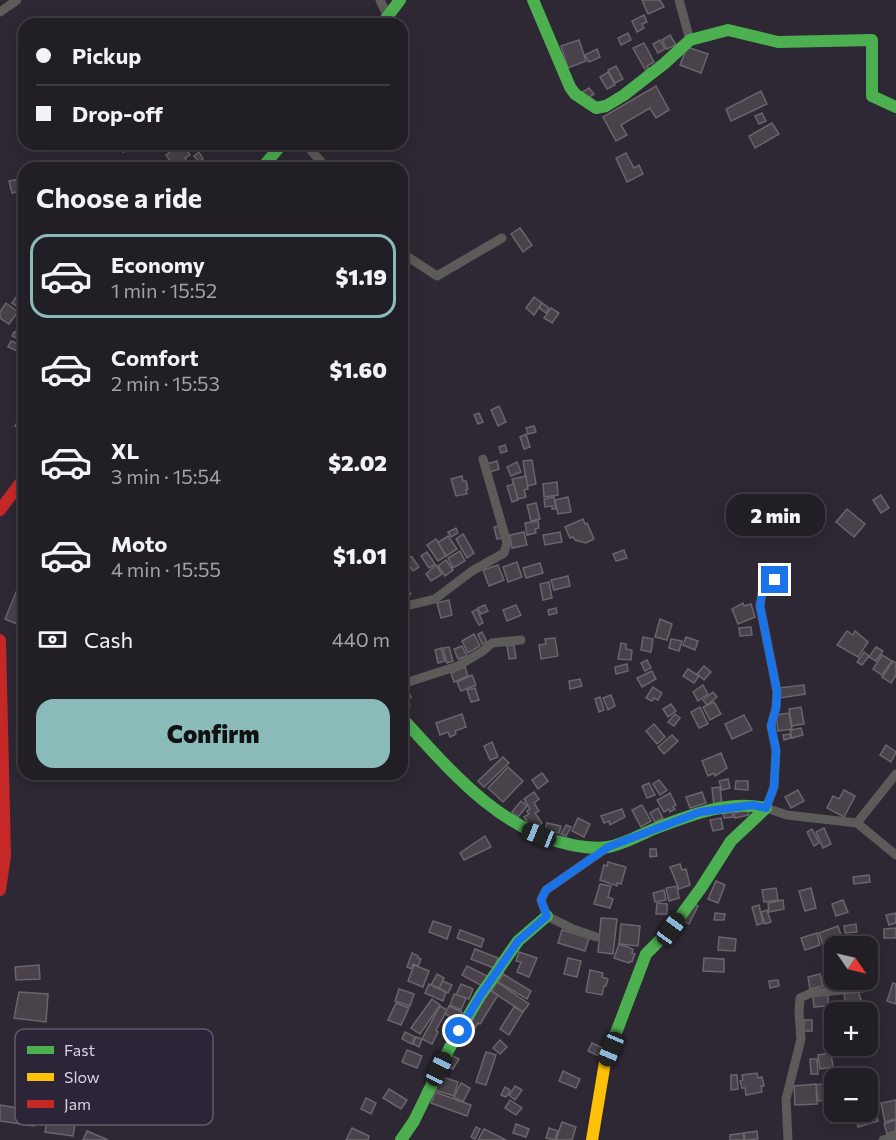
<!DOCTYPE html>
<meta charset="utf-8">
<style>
body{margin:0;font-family:Commissioner,sans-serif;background:#2e2b32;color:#f1f3f6;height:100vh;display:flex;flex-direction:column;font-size:22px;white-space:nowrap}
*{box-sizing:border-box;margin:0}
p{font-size:20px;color:#a2a2a7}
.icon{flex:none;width:33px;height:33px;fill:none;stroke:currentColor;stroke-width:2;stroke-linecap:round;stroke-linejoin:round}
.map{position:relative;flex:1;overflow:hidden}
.drawer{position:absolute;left:18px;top:162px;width:390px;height:618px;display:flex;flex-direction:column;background:#221e26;border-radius:18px;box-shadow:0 3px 15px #0003,0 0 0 2px #3f3c43}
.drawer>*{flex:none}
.guide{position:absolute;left:18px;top:18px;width:390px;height:132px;border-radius:18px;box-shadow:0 3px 15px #0003,0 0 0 2px #3f3c43;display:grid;align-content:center;height:132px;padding:0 18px;background:#221e26}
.needle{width:39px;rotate:124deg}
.fabs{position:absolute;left:824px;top:936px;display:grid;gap:12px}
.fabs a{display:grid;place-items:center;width:54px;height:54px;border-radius:12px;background:#221e26;box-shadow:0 3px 15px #0003,0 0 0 2px #3f3c43;font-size:30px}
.end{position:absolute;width:27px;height:27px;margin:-14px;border:8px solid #1a73e8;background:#fff;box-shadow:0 0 0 3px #fff}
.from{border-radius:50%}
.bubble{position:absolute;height:42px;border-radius:18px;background:#221e26;box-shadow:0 3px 15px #0003,0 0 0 2px #3f3c43;font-size:20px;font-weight:800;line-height:42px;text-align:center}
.car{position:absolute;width:18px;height:36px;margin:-18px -9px;border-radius:8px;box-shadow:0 0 4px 2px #0007;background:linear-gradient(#222 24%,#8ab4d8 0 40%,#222 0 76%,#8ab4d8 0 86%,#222 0)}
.guide b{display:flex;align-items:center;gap:21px;height:57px;font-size:22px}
.guide b+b{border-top:2px solid #3f3c43}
.guide i{width:15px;height:15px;background:#f1f3f6}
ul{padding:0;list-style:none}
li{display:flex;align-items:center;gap:18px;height:84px;margin:0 12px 9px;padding:0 6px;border:3px solid transparent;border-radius:18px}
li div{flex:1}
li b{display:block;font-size:22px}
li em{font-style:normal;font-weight:800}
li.active{border-color:#8bbbb9}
li>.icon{width:54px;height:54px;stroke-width:1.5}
h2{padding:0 18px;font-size:27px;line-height:72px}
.pay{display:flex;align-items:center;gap:15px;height:66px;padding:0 18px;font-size:22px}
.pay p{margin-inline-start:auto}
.action{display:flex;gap:12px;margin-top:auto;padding:12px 18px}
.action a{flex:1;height:69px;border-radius:18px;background:#8bbbb9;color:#111;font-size:24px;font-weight:800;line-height:69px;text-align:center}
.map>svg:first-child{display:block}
.building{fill:#49424a;stroke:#6b646c;stroke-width:1.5}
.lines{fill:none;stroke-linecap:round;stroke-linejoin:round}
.street{stroke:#5d5b59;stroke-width:9}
.fast{stroke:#4caf50;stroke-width:12}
.slow{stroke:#ffc107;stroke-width:12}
.jam{stroke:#c62828;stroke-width:12}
.route{stroke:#1a73e8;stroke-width:8}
.key{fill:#2c2437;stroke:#60596a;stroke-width:1.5}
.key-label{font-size:16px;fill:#dad4e1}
</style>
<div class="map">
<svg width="896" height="1140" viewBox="0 0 896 1140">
<rect width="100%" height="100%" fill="#2d2833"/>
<g class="building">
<path d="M642 0H660L664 7 648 14Z"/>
<path d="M644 15 647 22 642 24 644 28 637 32 632 21Z"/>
<path d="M628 33 631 40 621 45 618 38Z"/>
<path d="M670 35 676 45 667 49 662 40Z"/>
<path d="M579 40 586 61 568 68 561 46Z"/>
<path d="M660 40 665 49 658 53 653 44Z"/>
<path d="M644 43 654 62 647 66 649 69 646 71 633 48Z"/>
<path d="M687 47 708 54 701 73 680 65Z"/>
<path d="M597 49 600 57 589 62 585 55Z"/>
<path d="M616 66 623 79 615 83 608 70Z"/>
<path d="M608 72 615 85 607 89 600 77Z"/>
<path d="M656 86 669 110 656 118 650 108 621 125 627 135 616 141 603 117Z"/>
<path d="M589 88 594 94 586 99 581 93Z"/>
<path d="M761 91 767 104 731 121 726 109Z"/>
<path d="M762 113 766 121 759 124 755 116Z"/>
<path d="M772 123 779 134 755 148 749 136Z"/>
<path d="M127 144H134L135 147 123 152 121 147Z"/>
<path d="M182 144 190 155 185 158 187 161 175 168 166 155Z"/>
<path d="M199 152 203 159 199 162 194 156Z"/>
<path d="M626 153 634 168 639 165 643 174 627 182 616 158Z"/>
<path d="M24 178V190L12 193 9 181Z"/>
<path d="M520 228 532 245 523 252 511 234Z"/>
<path d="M22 289 24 291 23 311 12 303Z"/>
<path d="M534 297 542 303 534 315 526 308Z"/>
<path d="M6 303 18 312 9 324 0 318V312Z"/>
<path d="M542 303 549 308 546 313 539 308Z"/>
<path d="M551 308 559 313 552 323 544 318Z"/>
<path d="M24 318V336L16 331Z"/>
<path d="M14 332 22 336 20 340 12 336Z"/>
<path d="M11 341 24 346V354L8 347Z"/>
<path d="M499 406 506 422 498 426 491 410Z"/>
<path d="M24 408V420L18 416Z"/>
<path d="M479 413 483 422 478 424 474 415Z"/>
<path d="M20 418 24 422 20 429 15 426Z"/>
<path d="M534 426 536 432 528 434 526 428Z"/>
<path d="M526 434 530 447 524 449 520 437Z"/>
<path d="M505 445 507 451 501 453 499 447Z"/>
<path d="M532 460 536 484 527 486 523 461Z"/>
<path d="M497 461 499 469 490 472 487 464Z"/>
<path d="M517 462 521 472 511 476 507 467Z"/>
<path d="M462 476 463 481H466L468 489 466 490 467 494 456 496 451 479Z"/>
<path d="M526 476 528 489 524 490 526 497 518 499 512 479Z"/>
<path d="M557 482 558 495 544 497 543 484Z"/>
<path d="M514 484 518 500 512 502 507 486Z"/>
<path d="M881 495 889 508 881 513 873 500Z"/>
<path d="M554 497 556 509H552V506L545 507 544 499Z"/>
<path d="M568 497 571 512 558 514 555 500Z"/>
<path d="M536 503 540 519 531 521 527 505Z"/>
<path d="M847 509 865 524 854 537 836 522Z"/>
<path d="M751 517 755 529 745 532 741 520Z"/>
<path d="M583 519 585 524 587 523 594 539 586 543 575 540 573 537 570 538 565 527Z"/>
<path d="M538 521 539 528 535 529 536 533 527 535 525 523Z"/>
<path d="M499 526 502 538 497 539 494 527Z"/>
<path d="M456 528 458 533 451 537 448 532Z"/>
<path d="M524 532 527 545 512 548 510 535Z"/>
<path d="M560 532 562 542 545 545 543 535Z"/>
<path d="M463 534 474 553 467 558 456 539Z"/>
<path d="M448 536 457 549 446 556 437 543Z"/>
<path d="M436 539 446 556 438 561 427 545Z"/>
<path d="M624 550 627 558 616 561 613 554Z"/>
<path d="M460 551 465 561 453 568 448 558Z"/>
<path d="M427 552 435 564 429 568 421 556Z"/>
<path d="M406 556 412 557 419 567 413 571 406 561 404 562 403 558Z"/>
<path d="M446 560 453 570 445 576 438 566Z"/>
<path d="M517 562 522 577 508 582 503 567Z"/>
<path d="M540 563 543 573 526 578 523 568Z"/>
<path d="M436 565 442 574 431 581 426 574Z"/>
<path d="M498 565 504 580 489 586 483 570Z"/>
<path d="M568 576 570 586 554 590 551 580Z"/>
<path d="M404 582 411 594 402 600V583Z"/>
<path d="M549 582 552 598 543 600 540 584Z"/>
<path d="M17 590 24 593 21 605 24 606V618L20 617 17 624 5 619Z"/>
<path d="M449 600 452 615 441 618 437 603Z"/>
<path d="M743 603 744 606 751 604 755 617 738 624 732 609Z"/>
<path d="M485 605 488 611 481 614 478 608Z"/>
<path d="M516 605 521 615 507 621 503 610Z"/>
<path d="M556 608 557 613 549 615 548 610Z"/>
<path d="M477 609 483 623 479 625 472 612Z"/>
<path d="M660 619 672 624 667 640 655 637Z"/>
<path d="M751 627 752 635 740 636 739 628Z"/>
<path d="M847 631 853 635 855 631 868 642 858 657 837 645Z"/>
<path d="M482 632 487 642 482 644 478 634Z"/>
<path d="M474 634 480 646 468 653 462 641Z"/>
<path d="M643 637 653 639 651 652 641 650Z"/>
<path d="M686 637 698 641 695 650 683 645Z"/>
<path d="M555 638 558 656 541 659 539 645 546 644 545 639Z"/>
<path d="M671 639 682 641 679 651 669 648Z"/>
<path d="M621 643 626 644V649L632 650 631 660 618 659Z"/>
<path d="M514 645 516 658 509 659 507 646Z"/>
<path d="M462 646 467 656 458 659 454 649Z"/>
<path d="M449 647 453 661 447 663 443 648Z"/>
<path d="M876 647 883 651 876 661 869 657Z"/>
<path d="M441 648 445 661 438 663 435 650Z"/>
<path d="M864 652 869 656 862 665 857 662Z"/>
<path d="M882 655 892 661 882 675 873 669Z"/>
<path d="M647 660 651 668 645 671 641 663Z"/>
<path d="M893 661 896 663V675L891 683 882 677Z"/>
<path d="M627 664 628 671 616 674 615 667Z"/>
<path d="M704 666 711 672 704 680 697 674Z"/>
<path d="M465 667 468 676 454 682 451 673Z"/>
<path d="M688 669 699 676 694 683 683 676Z"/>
<path d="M652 671 656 679 642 687 637 678Z"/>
<path d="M472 675 476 685 461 691 457 682Z"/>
<path d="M580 679 582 686 570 689 569 681Z"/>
<path d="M703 685 708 694 698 701 693 692Z"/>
<path d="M804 685 805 694 780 698 779 688Z"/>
<path d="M653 687 662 693 658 700 654 698 652 701 646 698Z"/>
<path d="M407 688 411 697 402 701V690Z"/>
<path d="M475 688 479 700 471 702 467 690Z"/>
<path d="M713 692 717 697 707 705 703 700Z"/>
<path d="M611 695 615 706 608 710 603 698Z"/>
<path d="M600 697 604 710 599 712 595 699Z"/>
<path d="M408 701 410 705 402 708V703Z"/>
<path d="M714 702 721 714 710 720 703 707Z"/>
<path d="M671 704 676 711 668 717 663 709Z"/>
<path d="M700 707 708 724 699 728 691 712Z"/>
<path d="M801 707 804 724 792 726 789 709Z"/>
<path d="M789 713 792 729 778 731 776 715Z"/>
<path d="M462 714 466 727 455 731 456 734 450 737 448 732 440 735 436 723Z"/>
<path d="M675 714 680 718 674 726 668 722Z"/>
<path d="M744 715 752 730 732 739 725 724Z"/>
<path d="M654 724 665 737 657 744 646 731Z"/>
<path d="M801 728 803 735 792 738 790 730Z"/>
<path d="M790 734 791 738 784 740 783 735Z"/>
<path d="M672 735 678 741 664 754 658 747Z"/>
<path d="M492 742 498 757 490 760 484 746Z"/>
<path d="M886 745 896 752 891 762 880 755Z"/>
<path d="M721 753 727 768 715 776 714 773 708 776 702 761Z"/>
<path d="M503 757 509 763 484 787 478 781Z"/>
<path d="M508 767 523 781 503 802 488 788Z"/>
<path d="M542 773 548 781 538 789 532 780Z"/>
<path d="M728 779 730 788 722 790 719 781Z"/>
<path d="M659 780 667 790 660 795 653 784Z"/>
<path d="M736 781H748V790L735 789Z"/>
<path d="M649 783 655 795 647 798 642 786Z"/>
<path d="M720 787 722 805 714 806 712 788Z"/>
<path d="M798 790 804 801 791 808 785 797Z"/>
<path d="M844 790 855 796 844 817 827 808 833 796 839 799Z"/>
<path d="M534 792 539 799 534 803 539 811 535 813 542 823 533 830 524 817 529 814 527 811 530 809 524 799Z"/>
<path d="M702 792 706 803 690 808 686 797Z"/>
<path d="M670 793 676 805 673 807 675 809 670 812 669 809 664 812 657 800Z"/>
<path d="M521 801 527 806 518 817 512 812Z"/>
<path d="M642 805 651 821 641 827 632 810Z"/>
<path d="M658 808 663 818 655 822 650 813Z"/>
<path d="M622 809 625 817 610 825 609 821 604 823 601 816Z"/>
<path d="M748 810 749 815 735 818 734 813Z"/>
<path d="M732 812 733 817 724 818 723 814Z"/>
<path d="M578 818 590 824 584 837 572 831Z"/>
<path d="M721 818 723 829 713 831 710 820Z"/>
<path d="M547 823 561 826 559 833 545 830Z"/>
<path d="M566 825 571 827 566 836 561 834Z"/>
<path d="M824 828 831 844 823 848 816 832Z"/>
<path d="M812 829 819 843 814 846 807 832Z"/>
<path d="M485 836 491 847 464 860 460 853Z"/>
<path d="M650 849H656L657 856 650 857Z"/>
<path d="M608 862 626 867 621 884 617 883V886L600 880 604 865 607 866Z"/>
<path d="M680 864 682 870 686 869 690 885 679 889 670 867Z"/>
<path d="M869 875 870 882 854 884 853 877Z"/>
<path d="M716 881 725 885 718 903 708 899Z"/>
<path d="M600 884 611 886 608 897 613 899 610 908 594 904Z"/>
<path d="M677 886 679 898 669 901 666 888Z"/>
<path d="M776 888 778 900 764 902 762 890Z"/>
<path d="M811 888 816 908 805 911 799 891Z"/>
<path d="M664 890 666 900 655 902 653 893Z"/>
<path d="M783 900 784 909 769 912 768 903Z"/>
<path d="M843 900 848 912 836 916 832 904Z"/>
<path d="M691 902 698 906 689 924 681 920Z"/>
<path d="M657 903 667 904V914H656Z"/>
<path d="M759 905 763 923 757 925 752 907Z"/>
<path d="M767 910 771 922 765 924 761 912Z"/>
<path d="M715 913 725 914 724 920H714Z"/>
<path d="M896 913V923L889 925 886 915Z"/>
<path d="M601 918 617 919 613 954 598 952Z"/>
<path d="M433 921 451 927 447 939 429 932Z"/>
<path d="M621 924 640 926 638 946 619 944Z"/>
<path d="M856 924 857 932 845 933 844 926Z"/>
<path d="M838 926 842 938 823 945 819 933Z"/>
<path d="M896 928V938H884V929Z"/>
<path d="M460 930 484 939 481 947 457 938Z"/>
<path d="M562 930 589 938 585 951 558 943Z"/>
<path d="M817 933 820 945 805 950 801 938Z"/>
<path d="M719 937 736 939 735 951 718 950Z"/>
<path d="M619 944 633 949 632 953 635 954 632 962 630 961 629 963 614 958Z"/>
<path d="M475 949 498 958 494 968 471 959Z"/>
<path d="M519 952 537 958 529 977 517 972 521 962 516 961Z"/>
<path d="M834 952V963H830L828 954Z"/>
<path d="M412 953 418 956V958L421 959 418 966 413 964 412 969 407 967Z"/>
<path d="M878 957V969L867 970V958Z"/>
<path d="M568 958 581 961 577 977 564 974Z"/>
<path d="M704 958 724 959V972L703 971Z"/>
<path d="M39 965 40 979 16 980 15 967Z"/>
<path d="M414 965 429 971 423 987 408 981Z"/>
<path d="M467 966 489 977 484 987 462 975Z"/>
<path d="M834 966V980L854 981 836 986 835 981 831 982 829 967Z"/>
<path d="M590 970 603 973 602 977 608 979 606 986H604L602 995 586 992Z"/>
<path d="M437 974 444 978 439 988 431 985Z"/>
<path d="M503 974 531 991 527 999 498 982Z"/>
<path d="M820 974 823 986 810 989 808 977Z"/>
<path d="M778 980 779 986 770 988 769 981Z"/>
<path d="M443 981 452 985 448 993 439 988Z"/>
<path d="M497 982 529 1004 523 1012 491 991Z"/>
<path d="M893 983 896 984V1004L887 1001Z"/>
<path d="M429 984 446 992 443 1001 425 993Z"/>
<path d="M461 984 473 989 469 999 456 995Z"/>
<path d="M399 989 414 994 410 1006 395 1001Z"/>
<path d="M488 989 498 995 480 1024 478 1023 475 1028 467 1023Z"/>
<path d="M858 990 864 1010 856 1012H850L849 1009 845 1011 842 1001 845 1000 844 994Z"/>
<path d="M19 992 48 994 46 1022 14 1018Z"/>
<path d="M454 994 466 998 461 1010 450 1005Z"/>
<path d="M828 995V1006L814 1007 813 996Z"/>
<path d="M432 999 440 1005 420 1034 411 1028Z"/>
<path d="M396 1003 409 1008 401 1025 388 1020Z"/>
<path d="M440 1006 447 1010 436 1030 438 1032 432 1044 422 1039Z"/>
<path d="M449 1006 462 1012 458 1021 445 1014Z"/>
<path d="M514 1007 523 1012 509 1035 500 1029Z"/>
<rect x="804" y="1020" width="8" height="11"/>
<path d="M405 1032 415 1037 412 1044 402 1039Z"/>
<path d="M416 1037 422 1039 419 1047 413 1044Z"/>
<path d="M500 1040 507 1047 500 1054 493 1048Z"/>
<path d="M592 1043 603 1048 599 1056 588 1051Z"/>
<path d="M842 1046H857V1047L854 1048 855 1052 843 1053Z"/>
<path d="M407 1050 422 1056 417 1068 402 1062Z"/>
<path d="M486 1052 496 1055 486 1085 476 1082Z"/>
<path d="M831 1053 833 1067 820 1069 818 1055Z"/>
<path d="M451 1055 459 1059 453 1069 445 1065Z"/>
<path d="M810 1059H817L818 1074H811Z"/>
<path d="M563 1071 580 1079 576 1088 559 1081Z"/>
<path d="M757 1073 758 1078 762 1077 764 1086H761L762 1092 746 1095 745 1088H742L740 1081 743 1080 742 1075Z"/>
<path d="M731 1075H737L738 1089 731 1090Z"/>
<path d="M440 1076 458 1082 454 1096 435 1090Z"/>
<path d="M833 1082 834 1099 818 1101 816 1085Z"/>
<path d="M461 1083 470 1088 463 1102 454 1097Z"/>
<path d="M816 1084 817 1104 795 1105 794 1086Z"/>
<path d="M515 1086 522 1090 515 1100 509 1095Z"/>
<path d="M505 1087 510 1090 506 1097 501 1095Z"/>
<path d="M389 1089 407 1100 401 1109 383 1098Z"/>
<path d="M435 1092 471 1105 467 1116 431 1103Z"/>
<path d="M366 1098 376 1103 371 1114 361 1109Z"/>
<path d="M510 1100 522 1108 516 1115 505 1108Z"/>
<path d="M896 1100V1119L885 1122 881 1103Z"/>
<path d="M874 1104 878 1121 858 1127 854 1112H867V1106Z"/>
<path d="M0 1105 34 1111V1126L0 1121Z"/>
<path d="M834 1106V1112H848L849 1120 831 1123 828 1108Z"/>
<path d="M47 1120 75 1124 73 1136 45 1132Z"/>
<path d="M896 1120V1131L887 1134 884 1124Z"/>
<path d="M562 1122 576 1127 572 1140H556Z"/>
<path d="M516 1124 529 1129 526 1137 513 1133Z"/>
<path d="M476 1127 480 1129 475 1139 471 1137Z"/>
<path d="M352 1128 369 1136 368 1140H346Z"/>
<path d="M549 1128 558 1131 555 1140 546 1138Z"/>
<path d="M484 1129 506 1140H478Z"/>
<path d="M87 1131 108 1140H83Z"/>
<path d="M757 1131 758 1139 745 1140 744 1133Z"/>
<path d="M743 1133 744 1140H730V1135Z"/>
</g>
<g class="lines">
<g class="street">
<path d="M380 0 388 17"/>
<path d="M679 0 690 40"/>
<path d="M0 12 17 0"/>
<path d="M305 144 327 168"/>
<path d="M402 253 437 276 502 238"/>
<path d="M775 580H769L763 586 760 606 777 691 776 708 771 726 776 750 774 787 766 808 787 815 857 823 896 855"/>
<path d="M402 607 435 599 472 571 504 553 507 543 483 459"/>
<path d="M402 684 458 666 483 651 492 643 521 640"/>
<path d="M857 823 896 774"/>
<path d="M596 937 573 929 547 916 541 900 546 890 608 847"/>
<path d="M788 1140 786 1099 801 1039 799 1013 800 998 811 993 863 988"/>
<path d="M883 1140 896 1136"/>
</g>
<g class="fast">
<path d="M533 0 570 87 575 94 596 108 606 106 624 95 665 63 690 40 728 30 778 42 872 40V96L896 107"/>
<path d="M382 24 400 0"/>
<path d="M262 168 282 144"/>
<path d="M402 718C449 769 500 831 572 845 583 847 597 849 608 847 625 844 643 833 659 827 693 814 730 800 766 808L731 841 701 888 671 929 646 954 608 1054"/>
<path d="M401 1140 414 1121 449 1049 480 996 518 941 547 916"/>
</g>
<path class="slow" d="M592 1140 605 1062 608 1054"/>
<g class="jam">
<path d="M0 510 24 478"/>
<path d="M0 640 5 856 0 890"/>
</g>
</g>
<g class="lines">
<path class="route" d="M459 1031 480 996 518 941 547 916 541 900 546 890 608 847 700 812 753 805 766 808 774 787 776 750 771 726 776 708 777 692 760 606 763 586 769 580H775"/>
</g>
<rect x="15" y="1029" width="198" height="96" rx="9" class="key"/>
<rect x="27" y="1046" width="27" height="8" fill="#4caf50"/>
<rect x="27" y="1073" width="27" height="8" fill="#ffc107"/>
<rect x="27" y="1100" width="27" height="8" fill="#c62828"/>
<g class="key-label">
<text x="64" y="1056">Fast</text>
<text x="64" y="1083">Slow</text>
<text x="64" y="1110">Jam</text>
</g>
</svg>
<div class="fabs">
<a><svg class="needle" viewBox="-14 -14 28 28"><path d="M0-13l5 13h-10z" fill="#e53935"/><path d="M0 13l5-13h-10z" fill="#a2a2a7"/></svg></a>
<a>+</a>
<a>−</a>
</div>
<i class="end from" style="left:459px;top:1031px"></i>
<i class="end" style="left:775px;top:580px"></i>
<div class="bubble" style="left:726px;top:494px;width:99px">2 min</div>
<i class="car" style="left:539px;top:835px;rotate:292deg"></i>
<i class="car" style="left:671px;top:929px;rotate:36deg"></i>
<i class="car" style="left:611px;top:1049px;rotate:203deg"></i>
<i class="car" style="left:439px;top:1069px;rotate:25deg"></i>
<div class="guide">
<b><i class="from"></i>Pickup</b>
<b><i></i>Drop-off</b>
</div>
<section class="drawer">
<h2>Choose a ride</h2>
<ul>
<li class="active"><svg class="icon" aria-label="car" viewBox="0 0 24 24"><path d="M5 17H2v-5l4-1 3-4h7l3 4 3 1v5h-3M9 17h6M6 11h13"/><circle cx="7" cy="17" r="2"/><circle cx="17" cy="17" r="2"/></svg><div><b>Economy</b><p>1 min · 15:52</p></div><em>$1.19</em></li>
<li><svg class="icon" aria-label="car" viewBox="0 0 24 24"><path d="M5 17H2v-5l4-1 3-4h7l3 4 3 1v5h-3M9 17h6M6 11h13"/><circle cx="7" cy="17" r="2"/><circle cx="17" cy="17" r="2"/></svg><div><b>Comfort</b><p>2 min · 15:53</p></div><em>$1.60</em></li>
<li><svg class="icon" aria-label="car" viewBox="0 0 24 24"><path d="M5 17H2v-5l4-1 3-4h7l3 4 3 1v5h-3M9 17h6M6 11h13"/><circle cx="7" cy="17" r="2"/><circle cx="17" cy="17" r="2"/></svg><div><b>XL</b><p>3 min · 15:54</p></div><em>$2.02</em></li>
<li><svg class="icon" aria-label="car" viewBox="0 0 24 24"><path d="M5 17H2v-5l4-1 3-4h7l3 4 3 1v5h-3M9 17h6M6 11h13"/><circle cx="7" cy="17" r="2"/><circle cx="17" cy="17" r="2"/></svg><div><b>Moto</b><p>4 min · 15:55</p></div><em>$1.01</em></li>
</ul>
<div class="pay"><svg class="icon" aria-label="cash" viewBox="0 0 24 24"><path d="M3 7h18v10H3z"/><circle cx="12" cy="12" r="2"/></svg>Cash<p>440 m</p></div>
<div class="action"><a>Confirm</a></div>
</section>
</div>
